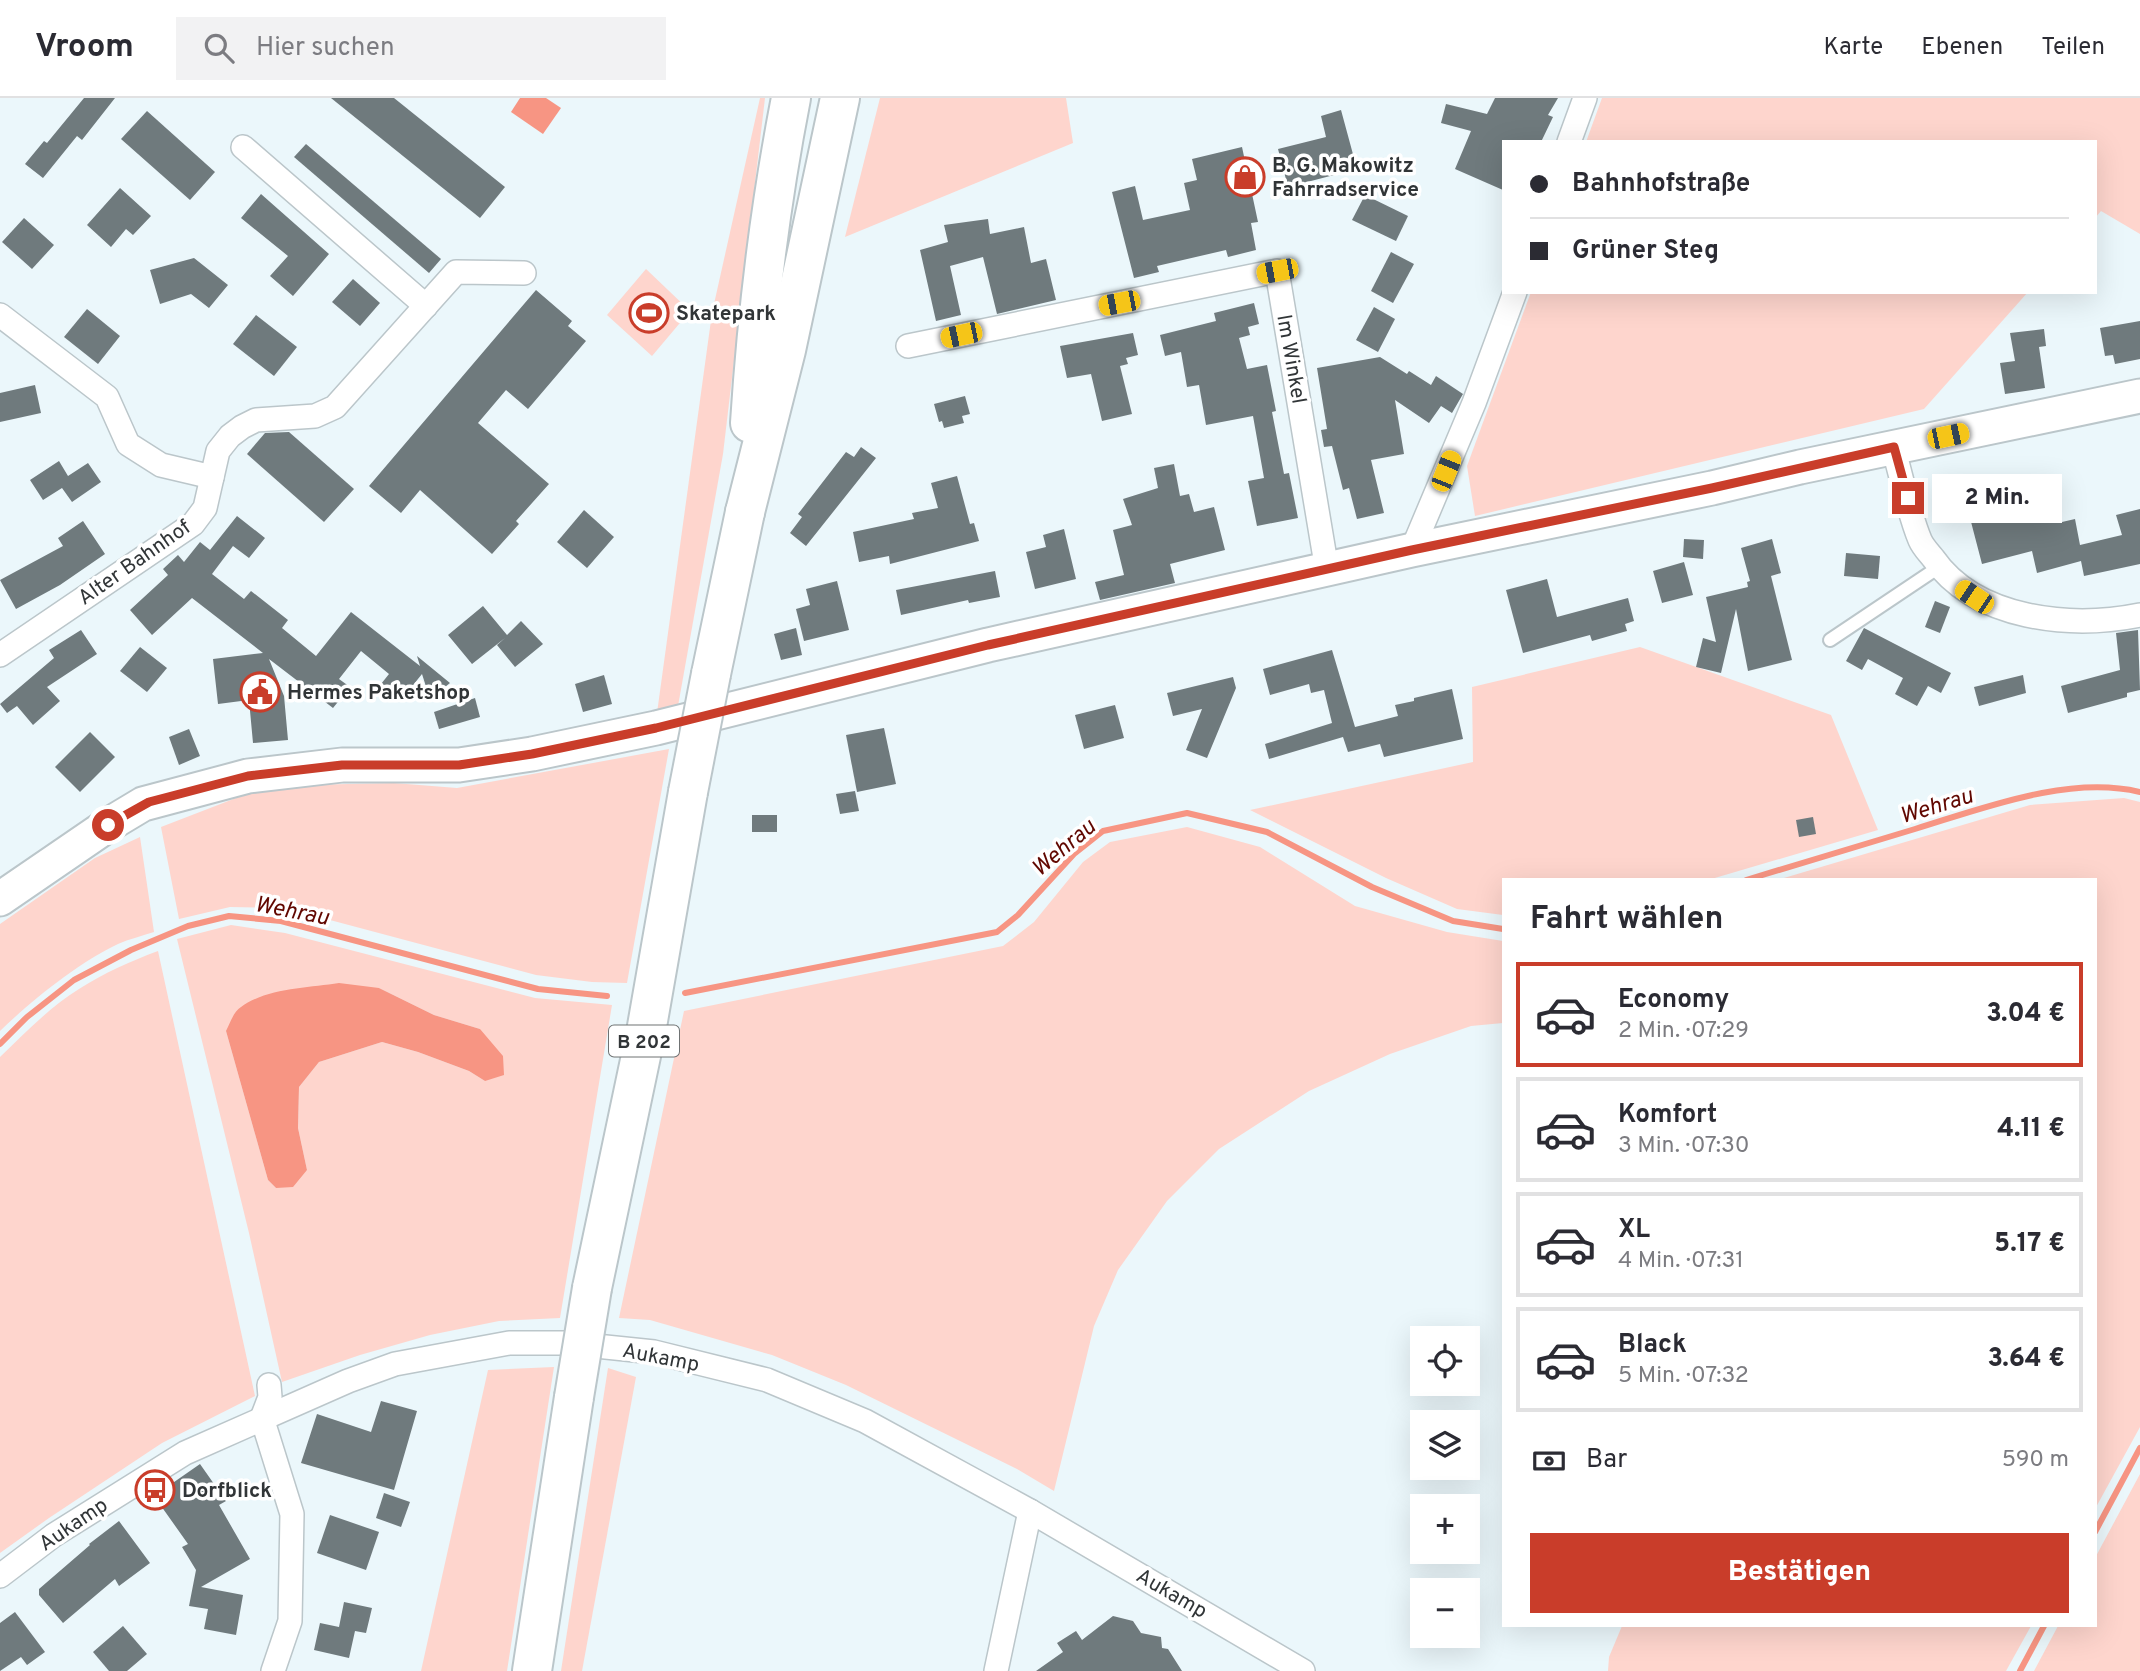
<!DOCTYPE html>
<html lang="de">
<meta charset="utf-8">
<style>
body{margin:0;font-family:Overpass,sans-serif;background:#f2f2f3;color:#2b2b33;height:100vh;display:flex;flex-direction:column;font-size:26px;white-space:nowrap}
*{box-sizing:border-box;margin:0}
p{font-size:23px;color:#7c7c81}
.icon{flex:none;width:38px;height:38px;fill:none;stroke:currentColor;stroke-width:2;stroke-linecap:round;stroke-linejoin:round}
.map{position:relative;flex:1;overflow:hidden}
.details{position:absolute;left:1502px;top:780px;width:595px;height:749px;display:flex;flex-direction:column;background:#fff;border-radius:0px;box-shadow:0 7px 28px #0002}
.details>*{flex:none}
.hud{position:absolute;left:1502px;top:42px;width:595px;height:154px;border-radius:0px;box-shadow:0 7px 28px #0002;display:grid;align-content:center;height:154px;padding:0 28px;background:#fff}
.controls{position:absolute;left:1410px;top:1228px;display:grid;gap:14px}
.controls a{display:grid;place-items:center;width:70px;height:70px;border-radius:0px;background:#fff;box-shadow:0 7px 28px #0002;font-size:35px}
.end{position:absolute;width:32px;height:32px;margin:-16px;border:9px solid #c93d2a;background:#fff;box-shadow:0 0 0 4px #fff}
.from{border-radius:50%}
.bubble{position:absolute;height:49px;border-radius:0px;background:#fff;box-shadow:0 7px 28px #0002;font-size:23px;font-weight:800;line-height:49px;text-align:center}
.car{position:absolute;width:21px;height:42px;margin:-21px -10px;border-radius:9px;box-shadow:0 0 5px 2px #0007;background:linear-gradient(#f5c518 24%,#345 0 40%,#f5c518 0 76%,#345 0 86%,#f5c518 0)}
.hud b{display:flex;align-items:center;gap:24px;height:66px;font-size:26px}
.hud b+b{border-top:2px solid #e1e1e2}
.hud i{width:18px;height:18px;background:#2b2b33}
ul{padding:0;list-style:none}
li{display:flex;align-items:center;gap:21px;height:105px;margin:0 14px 10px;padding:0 14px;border:4px solid #e1e1e2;border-radius:0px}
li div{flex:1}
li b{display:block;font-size:26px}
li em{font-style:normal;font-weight:800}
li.on{border-color:#c93d2a}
li>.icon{width:63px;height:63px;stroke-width:1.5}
h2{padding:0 28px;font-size:32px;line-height:84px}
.pay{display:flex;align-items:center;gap:18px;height:77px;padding:0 28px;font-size:26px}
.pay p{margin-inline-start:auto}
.cta{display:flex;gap:14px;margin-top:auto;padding:14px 28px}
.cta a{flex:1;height:80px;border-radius:0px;background:#c93d2a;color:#fff;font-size:28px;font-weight:800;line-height:80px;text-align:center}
header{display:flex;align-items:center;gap:42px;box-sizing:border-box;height:98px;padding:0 35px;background:#fff;border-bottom:2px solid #e1e1e2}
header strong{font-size:33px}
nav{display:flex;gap:38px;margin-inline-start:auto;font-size:24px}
.search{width:490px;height:63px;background:#f2f2f3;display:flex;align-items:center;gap:18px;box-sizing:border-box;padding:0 24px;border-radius:0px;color:#7c7c81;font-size:26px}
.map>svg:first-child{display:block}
.green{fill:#fed5cd;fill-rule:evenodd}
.water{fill:#f79583}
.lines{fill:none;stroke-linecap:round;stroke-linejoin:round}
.stream{stroke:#f79583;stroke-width:6}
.building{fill:#6f7a7d}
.service-casing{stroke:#bbc6ca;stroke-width:16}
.minor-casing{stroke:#bbc6ca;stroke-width:26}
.secondary-casing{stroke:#bbc6ca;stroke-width:37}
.trunk-casing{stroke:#bbc6ca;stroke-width:42}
.motorway-casing{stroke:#bbc6ca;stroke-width:42}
.service{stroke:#fff;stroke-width:12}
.minor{stroke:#fff;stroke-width:23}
.secondary{stroke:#fff;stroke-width:33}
.trunk{stroke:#fff;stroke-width:38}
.motorway{stroke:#fff;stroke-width:38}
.trunk-bridge-casing{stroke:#bbc6ca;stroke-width:42;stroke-linecap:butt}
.trunk-bridge{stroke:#fff;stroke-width:38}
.route{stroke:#c93d2a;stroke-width:9}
.labels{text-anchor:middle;stroke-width:7;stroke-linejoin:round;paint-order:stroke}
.shield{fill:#fff;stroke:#6f7273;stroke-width:2}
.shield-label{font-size:19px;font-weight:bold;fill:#313537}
.poi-label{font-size:21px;font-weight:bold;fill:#313537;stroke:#fff;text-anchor:start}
.street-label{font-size:21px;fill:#313537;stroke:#fff}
.water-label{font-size:23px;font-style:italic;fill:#610700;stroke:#fff}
</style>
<header>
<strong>Vroom</strong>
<div class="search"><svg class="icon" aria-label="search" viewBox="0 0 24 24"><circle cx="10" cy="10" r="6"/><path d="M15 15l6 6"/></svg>Hier suchen</div>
<nav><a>Karte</a><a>Ebenen</a><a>Teilen</a></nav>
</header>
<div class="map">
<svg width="2140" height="1573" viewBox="0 0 2140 1573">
<rect width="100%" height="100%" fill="#ebf7fb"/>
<g class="green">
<path d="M760 0H765L723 356 678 608 657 615 712 215Z"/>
<path d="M880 0H1066L1073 45 845 139Z"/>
<path d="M1602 0H2140V136L2101 113 2095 120V44H1586Z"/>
<path d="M646 171 690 213 652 258 607 217Z"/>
<path d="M1531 194H2028L1924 311 1475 418 1467 368Z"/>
<path d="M1640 549 1831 617 1878 732 1708 782H1503V817L1457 811 1386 780 1250 712 1473 664 1472 589Z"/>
<path d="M669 651 627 885 592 884 536 877 285 810 230 809 179 821 161 729 249 695 303 687 394 685 457 690Z"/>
<path d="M2124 700 2140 704V1329L2095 1411V782H1777L2030 707Z"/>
<path d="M1187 729 1260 749 1355 808 1447 834 1503 843V925L1471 928 1390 956 1309 993 1219 1051 1167 1103 1118 1172 1094 1228 1054 1393 1017 1371 846 1287 772 1257 650 1222 619 1220 684 913 1003 848 1034 824 1083 764 1110 744Z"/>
<path d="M140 739 154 834C142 838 129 841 118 846 78 865 32 902 0 933V826L95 760Z"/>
<path d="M231 827 285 835 535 900 612 907 560 1220 499 1223 430 1237 360 1257 282 1284 249 1135 177 841ZM379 890 434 917 480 931 485 983 469 973 418 954 382 944 319 964 299 989 298 1030 307 1072 276 1090 268 1082 226 933Z"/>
<path d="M158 853 255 1298 162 1345 49 1420 0 1455V959C25 935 50 909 79 891 104 875 131 863 158 853Z"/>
<path d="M554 1269 507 1573H421L488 1272Z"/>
<path d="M608 1270 636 1279 582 1573H561Z"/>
<path d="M2140 1376V1573H2034L2058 1528H2095V1460Z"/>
<path d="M1622 1528H2031L2006 1573H1608L1609 1559Z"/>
</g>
<g class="water">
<path d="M520 0H546L561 10 543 36 511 14Z"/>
<path d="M339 885 379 890 434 917 480 931 503 958 504 977 485 983 469 973 418 954 382 944 319 964 299 989 298 1030 307 1072 293 1089 276 1090 268 1082 226 933C230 925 234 913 241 909 267 890 308 890 339 885Z"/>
</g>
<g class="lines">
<g class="stream">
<path d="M1746 782C1803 765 1859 748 1915 731 1984 710 2068 677 2140 694"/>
<path d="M685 895 997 834 1018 817 1074 756 1103 733 1187 715 1267 734 1372 789 1453 823 1503 831"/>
<path d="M0 946 27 919 74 882 131 852 188 828 229 818 281 823 538 891 607 898"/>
<path d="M2095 1434 2140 1350"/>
<path d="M2020 1573 2044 1528"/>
</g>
</g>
<g class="building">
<path d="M84 0H115L82 42 77 38 43 80 25 66 44 43 47 45Z"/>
<path d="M331 0H394L505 89 480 120Z"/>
<path d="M1495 0H1558L1548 17 1553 19 1541 44H1503V92L1455 71 1471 33 1441 25 1446 6 1487 16Z"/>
<path d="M1341 12 1357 71 1288 89 1278 51 1326 39 1321 18Z"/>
<path d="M147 13 215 74 190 102 121 41Z"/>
<path d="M306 46 441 161 429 175 294 59Z"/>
<path d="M1242 49 1258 124 1251 125 1256 152 1228 159 1226 152 1157 168 1159 174 1134 180 1112 94 1135 88 1143 122 1190 112 1184 85 1197 82 1192 61Z"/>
<path d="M120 90 151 118 133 137 126 131 111 149 87 127Z"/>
<path d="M261 96 329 156 293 198 270 178 288 158 241 120Z"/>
<path d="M1365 97 1408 118 1396 143 1352 122Z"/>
<path d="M24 120 54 147 32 171 2 144Z"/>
<path d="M988 121 990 136 1024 129 1031 165 1046 161 1056 202 997 216 983 159 950 168 961 217 936 223 920 152 948 144 944 127Z"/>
<path d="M1391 154 1414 166 1393 205 1371 193Z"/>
<path d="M194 160 228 187 209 210 191 196 160 206 150 172Z"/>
<path d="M353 181 380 205 360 228 332 204Z"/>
<path d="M536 192 572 223 568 228 586 243 528 311 506 292 478 325 549 386 516 423 519 426 492 456 420 392 401 415 369 388Z"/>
<path d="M1254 205 1259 226 1248 229 1250 237 1239 240 1247 271 1267 267 1276 313 1272 314 1284 376 1289 375 1298 420 1257 428 1248 383 1264 380 1253 318 1206 327 1199 287 1187 289 1181 254 1165 258 1160 237 1216 223 1214 215Z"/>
<path d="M1374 209 1395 221 1378 254 1356 242Z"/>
<path d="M87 211 120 238 98 266 64 239Z"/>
<path d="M256 217 297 249 274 278 233 246Z"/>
<path d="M2140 223V261L2115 266 2113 257 2105 258 2100 230Z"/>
<path d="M2044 231 2046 248 2039 249 2045 290 2005 296 2000 265 2015 263 2010 235Z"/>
<path d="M1133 235 1138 257 1126 260 1128 266 1120 268 1132 316 1102 323 1091 276 1067 280 1060 248Z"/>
<path d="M1380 259 1407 276 1409 273 1431 287 1436 278 1463 296 1452 315 1441 308 1429 325 1395 302 1404 356 1371 362 1384 415 1357 421 1349 390 1343 392 1332 348 1324 349 1321 332 1327 331 1317 270Z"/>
<path d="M35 287 41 315 0 324V295Z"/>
<path d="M965 298 970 316 962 318 964 325 944 330 942 323 939 324 934 306Z"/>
<path d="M289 334 354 391 324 424 247 356 265 335Z"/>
<path d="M861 349 876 360 806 448 790 435 802 419 798 416 846 354 854 359Z"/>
<path d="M59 363 68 378 88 365 101 384 72 404 62 390 43 402 30 382Z"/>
<path d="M1174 366 1180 398 1189 396 1194 414 1214 409 1225 452 1170 466 1175 485 1100 502 1095 484 1124 477 1113 432 1132 427 1123 401 1158 390 1154 370Z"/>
<path d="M957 378 970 426 974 425 979 443 890 466 889 458 859 464 853 434 914 421 912 415 938 410 931 385Z"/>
<path d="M1988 380 1997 412 2011 408V411L2056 399 2062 424 2075 421 2080 447 2122 437 2116 417 2140 411V466L2084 478 2081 463 2037 475 2032 453 1982 466 1970 420H1968L1959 389Z"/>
<path d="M584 412 614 439 587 470 557 444Z"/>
<path d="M237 418 265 440 249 460 233 448 212 476 244 501 251 493 288 522 282 530 316 558 351 514 420 568 417 558 450 585 430 601 422 576 401 602 381 586 389 576 361 553 339 581 350 589 333 610 269 561 284 598 288 642 253 645 249 602 218 606 213 561 263 555 192 500 152 537 130 512 168 477 163 471 178 457 184 464 200 444 210 452Z"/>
<path d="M83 423 105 456 60 487 16 511 0 482 63 448 58 440Z"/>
<path d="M1064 431 1076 481 1035 491 1026 454 1046 449 1043 437Z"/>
<path d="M1684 441 1704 442 1703 461 1683 459Z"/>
<path d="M1772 441 1781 475 1771 478 1792 562 1748 573 1736 511 1721 575 1696 569 1703 540 1716 544 1706 499 1748 489 1747 484 1750 483 1741 450Z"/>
<path d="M1846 455 1880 458 1878 481 1844 478Z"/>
<path d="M1684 464 1693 497 1662 505 1653 473Z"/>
<path d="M995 473 1000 499 969 505 968 502 901 517 896 492Z"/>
<path d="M1547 481 1557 519 1628 500 1634 523 1625 526 1627 533 1592 543 1590 537 1523 555 1506 492Z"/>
<path d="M837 483 849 532 804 543 796 511 810 507 806 491Z"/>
<path d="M1935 503 1950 509 1940 535 1925 529Z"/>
<path d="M483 508 507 537 521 523 543 546 515 569 497 547 505 540 472 566 448 537Z"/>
<path d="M796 530 802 557 781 562 774 536Z"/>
<path d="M1864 530 1951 575 1941 595 1928 588 1917 608 1895 596 1903 580 1868 561 1862 572 1846 563Z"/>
<path d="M81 532 97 556 47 589 60 603 33 627 17 608 7 615 0 606 54 560 49 552Z"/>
<path d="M2138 532 2140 592 2127 595V599L2068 615 2061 588 2120 572 2116 535Z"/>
<path d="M140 549 167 570 147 594 120 573Z"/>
<path d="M1332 552 1355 629 1398 618 1395 607 1414 603V600L1452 591 1463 641 1384 659 1380 646 1348 654 1343 639 1269 661 1265 646 1332 625 1324 592 1311 595 1309 586 1270 597 1263 571Z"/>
<path d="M604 577 612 606 583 614 575 586Z"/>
<path d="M2023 577 2026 595 1979 608 1974 589Z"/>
<path d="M1233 579 1236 590 1207 660 1186 652 1202 611 1173 618 1167 595Z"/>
<path d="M475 600 480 619 439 631 434 614Z"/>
<path d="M1115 607 1124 640 1084 651 1075 617Z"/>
<path d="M884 630 896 686 857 694 846 637Z"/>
<path d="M189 631 200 658 179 667 169 639Z"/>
<path d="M90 634 115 659 80 694 55 669Z"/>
<path d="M855 693 859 713 840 716 836 696Z"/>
<rect x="752" y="717" width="25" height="17"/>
<path d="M1813 719 1816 736 1799 739 1796 722Z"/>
<path d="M381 1303 417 1313 394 1392 301 1365 317 1316 371 1334Z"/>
<path d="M200 1366 226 1403 219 1407 250 1461 201 1489 243 1497 236 1537 204 1531 208 1511 189 1508 196 1472 182 1449 188 1446 154 1398Z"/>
<path d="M384 1395 410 1404 401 1429 376 1420Z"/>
<path d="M330 1417 379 1434 366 1472 317 1455Z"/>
<path d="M119 1423 150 1465 119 1488 115 1481 63 1525 39 1497V1491L90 1447 89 1446Z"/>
<path d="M344 1504 372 1510 366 1535 355 1533 349 1560 314 1552 320 1525 339 1529Z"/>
<path d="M15 1514 45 1554 27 1567 21 1559 0 1573V1525Z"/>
<path d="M1113 1518 1133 1523 1141 1535 1161 1539 1162 1550 1168 1551 1182 1573H1036L1063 1554 1057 1545 1076 1533 1082 1542Z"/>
<path d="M123 1528 147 1556 127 1573H109L93 1554Z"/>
</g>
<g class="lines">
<g class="service-casing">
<path id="service" d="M1830 542 1939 469"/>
</g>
<g class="minor-casing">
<g id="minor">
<path d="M1569 44 1585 0"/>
<path d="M243 49 426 208"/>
<path d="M0 217 107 299 128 346 161 367 212 379"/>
<path d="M908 248 1277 173 1327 472"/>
<path d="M1893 349C1901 377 1909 416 1920 442 1923 449 1929 455 1933 460 1976 522 2071 531 2140 517"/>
<path d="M1412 452 1474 305 1515 194"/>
<path d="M0 557 193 426 205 410 218 353 230 338 242 329 256 322 315 318 335 309 456 174 524 175"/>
<path d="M269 1287 270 1299 262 1320 292 1416 290 1523 273 1573"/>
<path d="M0 1478 54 1437 185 1355 348 1283 395 1266 509 1245H567L654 1254 767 1282 865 1323 1030 1413 1303 1573"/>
<path d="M996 1573 1030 1413"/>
</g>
</g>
<g class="secondary-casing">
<path id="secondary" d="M0 801 108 727 143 706 248 678 342 667H459L532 656 656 630 988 547 1412 452 1712 390 1800 369 2140 298"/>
</g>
<g class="trunk-casing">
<g id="trunk">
<path d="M711 576 745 414"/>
<path d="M592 1190 646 934 688 694"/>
<path d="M532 1573 574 1299"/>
</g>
</g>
<g class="motorway-casing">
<g id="motorway">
<path d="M750 325C757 215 770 107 791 0"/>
<path d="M745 414 786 252 840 0"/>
</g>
</g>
<use href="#service" class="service"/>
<use href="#minor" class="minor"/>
<use href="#secondary" class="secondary"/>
<use href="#trunk" class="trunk"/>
<use href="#motorway" class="motorway"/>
<g class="trunk-bridge-casing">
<g id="trunk-bridge">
<path d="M688 694 711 576"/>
<path d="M574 1299 592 1190"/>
</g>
</g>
<use href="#trunk-bridge" class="trunk-bridge"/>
</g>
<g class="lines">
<path class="route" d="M108 727 149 704 248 678 342 667H459L532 656 656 630 988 547 1412 452 1712 390 1894 349 1908 400"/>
</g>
<defs>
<g id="shop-ring" transform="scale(2.0125)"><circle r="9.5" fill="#fff" stroke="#c93d2a" stroke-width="1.5"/><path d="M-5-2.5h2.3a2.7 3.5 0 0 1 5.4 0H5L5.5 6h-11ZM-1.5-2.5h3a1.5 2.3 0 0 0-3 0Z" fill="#c93d2a"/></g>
<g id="stadium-ring" transform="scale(2.0125)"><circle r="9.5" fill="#fff" stroke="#c93d2a" stroke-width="1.5"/><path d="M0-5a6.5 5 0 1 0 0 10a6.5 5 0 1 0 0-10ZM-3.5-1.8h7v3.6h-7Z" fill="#c93d2a"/></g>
<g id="civic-ring" transform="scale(2.0125)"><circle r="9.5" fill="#fff" stroke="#c93d2a" stroke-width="1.5"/><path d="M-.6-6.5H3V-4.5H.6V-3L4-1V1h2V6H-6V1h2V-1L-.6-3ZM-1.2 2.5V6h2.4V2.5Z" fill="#c93d2a"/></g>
<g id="bus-ring" transform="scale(2.0125)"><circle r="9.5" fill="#fff" stroke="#c93d2a" stroke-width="1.5"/><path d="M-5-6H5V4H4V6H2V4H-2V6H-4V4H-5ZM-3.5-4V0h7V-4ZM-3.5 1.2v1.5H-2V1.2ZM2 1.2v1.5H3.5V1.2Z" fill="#c93d2a"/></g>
</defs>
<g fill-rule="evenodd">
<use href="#shop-ring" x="1245" y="79"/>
<use href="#stadium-ring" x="649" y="215"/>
<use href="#civic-ring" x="260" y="594"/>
<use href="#bus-ring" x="155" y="1392"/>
</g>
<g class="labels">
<rect class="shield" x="609" y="927.5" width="70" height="31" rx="5"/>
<g class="shield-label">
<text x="644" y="950">B 202</text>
</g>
<g class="poi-label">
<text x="1272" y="74">B. G. Makowitz<tspan x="1272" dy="24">Fahrradservice</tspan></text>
<text x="676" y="222">Skatepark</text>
<text x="287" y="601">Hermes Paketshop</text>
<text x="182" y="1399">Dorfblick</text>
</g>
<g class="street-label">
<text transform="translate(1292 261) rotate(80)" y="7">Im Winkel</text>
<text transform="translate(134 464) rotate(-35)" y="7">Alter Bahnhof</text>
<text transform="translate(661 1259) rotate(11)" y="7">Aukamp</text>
<text transform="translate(73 1426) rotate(-34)" y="7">Aukamp</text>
<text transform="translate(1172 1495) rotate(30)" y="7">Aukamp</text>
</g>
<g class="water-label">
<text transform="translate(1936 707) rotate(-17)" y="8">Wehrau</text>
<text transform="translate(1063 749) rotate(-40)" y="8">Wehrau</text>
<text transform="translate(292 812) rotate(11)" y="8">Wehrau</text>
</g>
</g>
</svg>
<div class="controls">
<a><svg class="icon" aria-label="locate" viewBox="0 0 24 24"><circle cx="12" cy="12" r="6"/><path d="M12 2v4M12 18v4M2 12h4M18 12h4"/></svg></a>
<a><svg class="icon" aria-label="layers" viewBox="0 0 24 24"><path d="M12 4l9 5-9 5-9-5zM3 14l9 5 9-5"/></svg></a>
<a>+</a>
<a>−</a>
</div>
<i class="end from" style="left:108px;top:727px"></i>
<i class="end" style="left:1908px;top:400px"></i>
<div class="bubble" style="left:1932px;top:376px;width:130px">2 Min.</div>
<i class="car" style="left:1277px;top:173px;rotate:259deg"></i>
<i class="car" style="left:1119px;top:205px;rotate:259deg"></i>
<i class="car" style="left:961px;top:237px;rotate:258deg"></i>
<i class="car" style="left:1948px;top:338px;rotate:78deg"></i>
<i class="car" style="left:1446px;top:373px;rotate:22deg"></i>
<i class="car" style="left:1974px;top:499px;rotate:304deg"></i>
<div class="hud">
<b><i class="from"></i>Bahnhofstraße</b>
<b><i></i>Grüner Steg</b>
</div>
<section class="details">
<h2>Fahrt wählen</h2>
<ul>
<li class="on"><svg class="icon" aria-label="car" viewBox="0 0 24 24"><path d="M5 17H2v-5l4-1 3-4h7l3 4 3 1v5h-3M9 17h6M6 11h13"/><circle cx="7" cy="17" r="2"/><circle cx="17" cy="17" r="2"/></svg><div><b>Economy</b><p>2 Min. · 07:29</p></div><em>3.04 €</em></li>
<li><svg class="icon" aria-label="car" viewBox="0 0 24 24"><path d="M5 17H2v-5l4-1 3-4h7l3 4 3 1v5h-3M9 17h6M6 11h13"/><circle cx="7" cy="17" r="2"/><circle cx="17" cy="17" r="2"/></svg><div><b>Komfort</b><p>3 Min. · 07:30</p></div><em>4.11 €</em></li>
<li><svg class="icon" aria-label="car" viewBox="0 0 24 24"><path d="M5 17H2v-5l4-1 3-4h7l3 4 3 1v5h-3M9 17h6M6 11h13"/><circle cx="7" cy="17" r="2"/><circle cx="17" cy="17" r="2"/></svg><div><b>XL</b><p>4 Min. · 07:31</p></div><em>5.17 €</em></li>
<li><svg class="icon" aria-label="car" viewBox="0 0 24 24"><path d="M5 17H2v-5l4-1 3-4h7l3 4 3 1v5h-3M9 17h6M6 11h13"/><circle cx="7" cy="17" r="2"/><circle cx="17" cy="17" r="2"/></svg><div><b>Black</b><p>5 Min. · 07:32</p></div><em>3.64 €</em></li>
</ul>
<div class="pay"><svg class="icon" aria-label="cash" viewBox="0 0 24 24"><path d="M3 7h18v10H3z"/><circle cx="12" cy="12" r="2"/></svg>Bar<p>590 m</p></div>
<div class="cta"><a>Bestätigen</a></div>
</section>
</div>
